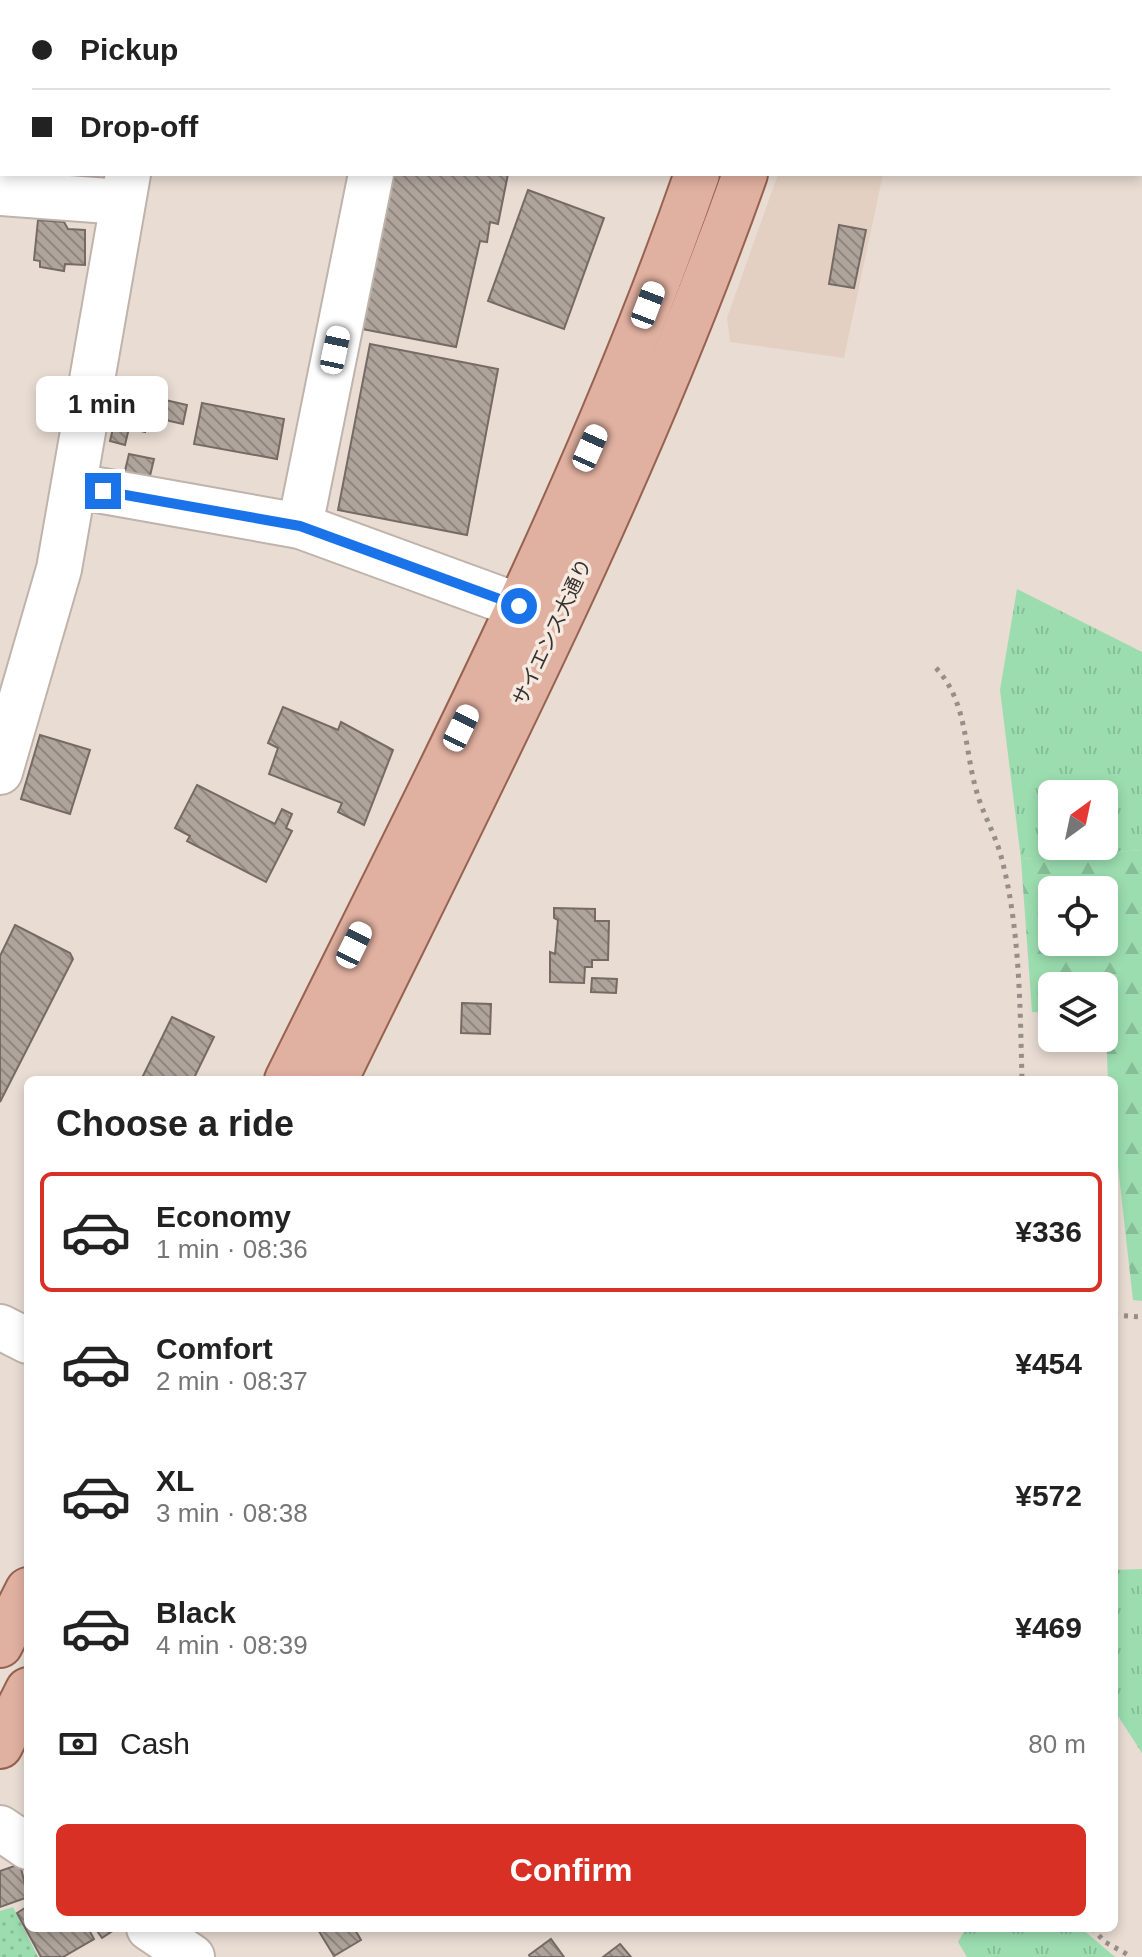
<!DOCTYPE html>
<meta charset="utf-8">
<style>
body{margin:0;font-family:Helvetica,"Noto Sans JP",sans-serif;background:#f6f6f6;color:#222;height:100vh;display:flex;flex-direction:column;font-size:30px;white-space:nowrap}
*{box-sizing:border-box;margin:0}
p{font-size:26px;color:#767676}
.icon{flex:none;width:44px;height:44px;fill:none;stroke:currentColor;stroke-width:2;stroke-linecap:round;stroke-linejoin:round}
.map{position:relative;flex:1;overflow:hidden}
.panel{position:absolute;left:24px;top:1076px;width:1094px;height:856px;display:flex;flex-direction:column;background:#fff;border-radius:12px;box-shadow:0 4px 12px #0003}
.panel>*{flex:none}
.top-card{position:absolute;left:0px;top:0px;width:1142px;height:176px;box-shadow:0 4px 12px #0003;display:grid;align-content:center;height:176px;padding:0 32px;background:#fff}
.needle{width:52px;rotate:33deg}
.buttons{position:absolute;left:1038px;top:780px;display:grid;gap:16px}
.buttons a{display:grid;place-items:center;width:80px;height:80px;border-radius:12px;background:#fff;box-shadow:0 4px 12px #0003;font-size:40px}
.end{position:absolute;width:36px;height:36px;margin:-18px;border:10px solid #1a73e8;background:#fff;box-shadow:0 0 0 4px #fff}
.from{border-radius:50%}
.bubble{position:absolute;height:56px;border-radius:12px;background:#fff;box-shadow:0 4px 12px #0003;font-size:26px;font-weight:600;line-height:56px;text-align:center}
.car{position:absolute;width:24px;height:48px;margin:-24px -12px;border-radius:10px;box-shadow:0 0 6px 2px #0007;background:linear-gradient(#fff 24%,#345 0 40%,#fff 0 76%,#345 0 86%,#fff 0)}
.top-card b{display:flex;align-items:center;gap:28px;height:76px;font-size:30px}
.top-card b+b{border-top:2px solid #e0e0e0}
.top-card i{width:20px;height:20px;background:#222}
ul{padding:0;list-style:none}
li{display:flex;align-items:center;gap:24px;height:120px;margin:0 16px 12px;padding:0 16px;border:4px solid transparent;border-radius:12px}
li div{flex:1}
li b{display:block;font-size:30px}
li em{font-style:normal;font-weight:600}
li.on{border-color:#d93025}
li>.icon{width:72px;height:72px;stroke-width:1.5}
h2{padding:0 32px;font-size:36px;line-height:96px}
.pay{display:flex;align-items:center;gap:20px;height:88px;padding:0 32px;font-size:30px}
.pay p{margin-inline-start:auto}
.action{display:flex;gap:16px;margin-top:auto;padding:16px 32px}
.action a{flex:1;height:92px;border-radius:12px;background:#d93025;color:#fff;font-size:32px;font-weight:600;line-height:92px;text-align:center}
.map>svg:first-child{display:block}
.built{fill:#e3d0c3}
.grass{fill:url(#grass-tufts);fill-rule:evenodd}
.forest{fill:url(#forest-firs);fill-rule:evenodd}
.garden{fill:url(#garden-dots)}
.building{fill:url(#building-back-hatch);stroke:#766b64;stroke-width:2}
.lines{fill:none;stroke-linecap:round;stroke-linejoin:round}
.minor-casing{stroke:#bfb3ab;stroke-width:48}
.major-casing{stroke:#97624f;stroke-width:48}
.path{stroke:#978e88;stroke-width:5;stroke-dasharray:4 6;stroke-linecap:butt}
.minor{stroke:#fff;stroke-width:44}
.major{stroke:#e0b0a0;stroke-width:44}
.route{stroke:#1a73e8;stroke-width:10}
.labels{text-anchor:middle;stroke-width:7;stroke-linejoin:round;paint-order:stroke}
.street-label{font-size:20px;fill:#37322f;stroke:#f5e9e0}
</style>
<div class="map">
<svg width="1142" height="1957" viewBox="0 0 1142 1957">
<defs>
<pattern id="grass-tufts" width="24" height="20" patternUnits="userSpaceOnUse" patternTransform="scale(2)"><rect width="24" height="20" fill="#9bddaf"/><path d="M3 7l-1-3M5 7V3M7 7l1-3M15 17l-1-3M17 17v-4M19 17l1-3" fill="none" stroke="#86be97"/></pattern>
<pattern id="forest-firs" width="22" height="20" patternUnits="userSpaceOnUse" patternTransform="scale(2)"><rect width="22" height="20" fill="#9bddaf"/><path d="M5 1l3.5 6h-7zM16 11l3.5 6h-7z" fill="#86be97"/></pattern>
<pattern id="garden-dots" width="8" height="8" patternUnits="userSpaceOnUse" patternTransform="scale(2)"><rect width="8" height="8" fill="#9bddaf"/><path d="M2 2h.1M6 6h.1" fill="none" stroke="#86be97" stroke-width="1.8" stroke-linecap="round"/></pattern>
<pattern id="building-back-hatch" width="6" height="6" patternUnits="userSpaceOnUse" patternTransform="scale(2)"><rect width="6" height="6" fill="#afa49b"/><path d="M-1 5l2 2M0 0l6 6M5-1l2 2" fill="none" stroke="#8f867f"/></pattern>
</defs>
<rect width="100%" height="100%" fill="#e8dcd3"/>
<g class="built">
<path d="M842 0H1142V150L1140 2Z"/>
<path d="M778 174H883L844 358 730 342 727 318Z"/>
</g>
<g class="grass">
<path d="M1017 589 1142 652V850L1021 859 1000 690ZM1052 794H1104V846H1052Z"/>
<path d="M1142 1569V1753L1114 1710V1570Z"/>
<path d="M966 1928H1081L1115 1957H967L958 1942Z"/>
</g>
<path class="forest" d="M1142 850V1301L1133 1300 1114 1131V1080H1108L1104 986H1052V1013L1032 1012 1021 859ZM1052 890H1104V942H1052Z"/>
<path class="garden" d="M13 1907 38 1957H0V1911Z"/>
<g class="building">
<path d="M48 0H104L48 2Z"/>
<path d="M194 0H245L194 2Z"/>
<path d="M452 0H512L519 2H452Z"/>
<path d="M394 174H508L498 224 490 222 487 242 480 241 456 347 362 329Z"/>
<path d="M528 190 604 218 564 329 488 301Z"/>
<path d="M38 220 64 222 68 229 85 230V265L65 264 64 271 40 267V261L34 260Z"/>
<path d="M839 225 866 230 854 288 829 284Z"/>
<path d="M370 344 498 369 467 535 338 510Z"/>
<path d="M122 390 187 405 183 424 148 416 145 432 129 428 125 445 110 441Z"/>
<path d="M202 403 284 419 277 459 194 444Z"/>
<path d="M129 454 154 459 149 480 124 475Z"/>
<path d="M283 707 338 730 341 722 393 750 364 825 338 812 342 803 269 774 278 748 268 743Z"/>
<path d="M40 735 90 750 70 814 21 799Z"/>
<path d="M197 785 275 824 282 809 292 814 286 828 292 831 266 882 187 841 190 836 175 828Z"/>
<path d="M554 908 595 909V921H609L608 960H592V967H585L584 983 550 982V952L555 954 558 920 554 918Z"/>
<path d="M15 925 70 953 73 959 0 1102V956Z"/>
<path d="M592 978 617 979 616 993 591 992Z"/>
<path d="M462 1003 491 1004 490 1034 461 1033Z"/>
<path d="M172 1017 214 1037 193 1080H141Z"/>
<path d="M20 1864 28 1897 0 1907V1871Z"/>
<path d="M28 1906V1928H88L94 1939 63 1957H41L17 1913Z"/>
<path d="M95 1928H112L114 1930 102 1938Z"/>
<path d="M317 1928H354L361 1940 334 1956Z"/>
<path d="M551 1939 564 1957H530L529 1955Z"/>
<path d="M620 1944 631 1957H603Z"/>
</g>
<g class="lines">
<g class="minor-casing">
<g id="minor">
<path d="M161 2V0"/>
<path d="M405 2 406 0"/>
<path d="M0 193 122 202"/>
<path d="M75 486 300 526 519 606"/>
<path d="M300 526 371 174"/>
<path d="M0 772 59 569 128 174"/>
<path d="M0 1327 28 1341"/>
<path d="M0 1828 28 1847"/>
<path d="M149 1928 192 1957"/>
</g>
</g>
<g class="major-casing">
<g id="major">
<path d="M754 2 755 0"/>
<path d="M800 2 801 0"/>
<path d="M287 1080C434 783 588 488 697 174"/>
<path d="M335 1080C480 783 634 487 745 174"/>
<path d="M0 1645 28 1590"/>
<path d="M0 1746 28 1690"/>
</g>
</g>
<g class="path">
<path d="M1140 163 1142 164"/>
<path d="M936 668C968 702 964 750 977 793 983 814 995 834 1001 856 1020 927 1020 1007 1022 1080"/>
<path d="M1114 1315 1142 1317"/>
<path d="M1092 1928 1105 1942 1132 1957"/>
</g>
<use href="#minor" class="minor"/>
<use href="#major" class="major"/>
</g>
<g class="lines">
<path class="route" d="M103 491 300 526 519 606"/>
</g>
<g class="labels">
<g class="street-label">
<text transform="translate(552 632) rotate(-65)" y="7">サイエンス大通り</text>
</g>
</g>
</svg>
<div class="buttons">
<a><svg class="needle" viewBox="-14 -14 28 28"><path d="M0-13l5 13h-10z" fill="#e53935"/><path d="M0 13l5-13h-10z" fill="#767676"/></svg></a>
<a><svg class="icon" aria-label="locate" viewBox="0 0 24 24"><circle cx="12" cy="12" r="6"/><path d="M12 2v4M12 18v4M2 12h4M18 12h4"/></svg></a>
<a><svg class="icon" aria-label="layers" viewBox="0 0 24 24"><path d="M12 4l9 5-9 5-9-5zM3 14l9 5 9-5"/></svg></a>
</div>
<i class="end from" style="left:519px;top:606px"></i>
<i class="end" style="left:103px;top:491px"></i>
<div class="bubble" style="left:36px;top:376px;width:132px">1 min</div>
<i class="car" style="left:648px;top:305px;rotate:21deg"></i>
<i class="car" style="left:335px;top:350px;rotate:12deg"></i>
<i class="car" style="left:590px;top:448px;rotate:24deg"></i>
<i class="car" style="left:461px;top:728px;rotate:26deg"></i>
<i class="car" style="left:354px;top:945px;rotate:26deg"></i>
<div class="top-card">
<b><i class="from"></i>Pickup</b>
<b><i></i>Drop-off</b>
</div>
<section class="panel">
<h2>Choose a ride</h2>
<ul>
<li class="on"><svg class="icon" aria-label="car" viewBox="0 0 24 24"><path d="M5 17H2v-5l4-1 3-4h7l3 4 3 1v5h-3M9 17h6M6 11h13"/><circle cx="7" cy="17" r="2"/><circle cx="17" cy="17" r="2"/></svg><div><b>Economy</b><p>1 min · 08:36</p></div><em>¥336</em></li>
<li><svg class="icon" aria-label="car" viewBox="0 0 24 24"><path d="M5 17H2v-5l4-1 3-4h7l3 4 3 1v5h-3M9 17h6M6 11h13"/><circle cx="7" cy="17" r="2"/><circle cx="17" cy="17" r="2"/></svg><div><b>Comfort</b><p>2 min · 08:37</p></div><em>¥454</em></li>
<li><svg class="icon" aria-label="car" viewBox="0 0 24 24"><path d="M5 17H2v-5l4-1 3-4h7l3 4 3 1v5h-3M9 17h6M6 11h13"/><circle cx="7" cy="17" r="2"/><circle cx="17" cy="17" r="2"/></svg><div><b>XL</b><p>3 min · 08:38</p></div><em>¥572</em></li>
<li><svg class="icon" aria-label="car" viewBox="0 0 24 24"><path d="M5 17H2v-5l4-1 3-4h7l3 4 3 1v5h-3M9 17h6M6 11h13"/><circle cx="7" cy="17" r="2"/><circle cx="17" cy="17" r="2"/></svg><div><b>Black</b><p>4 min · 08:39</p></div><em>¥469</em></li>
</ul>
<div class="pay"><svg class="icon" aria-label="cash" viewBox="0 0 24 24"><path d="M3 7h18v10H3z"/><circle cx="12" cy="12" r="2"/></svg>Cash<p>80 m</p></div>
<div class="action"><a>Confirm</a></div>
</section>
</div>
